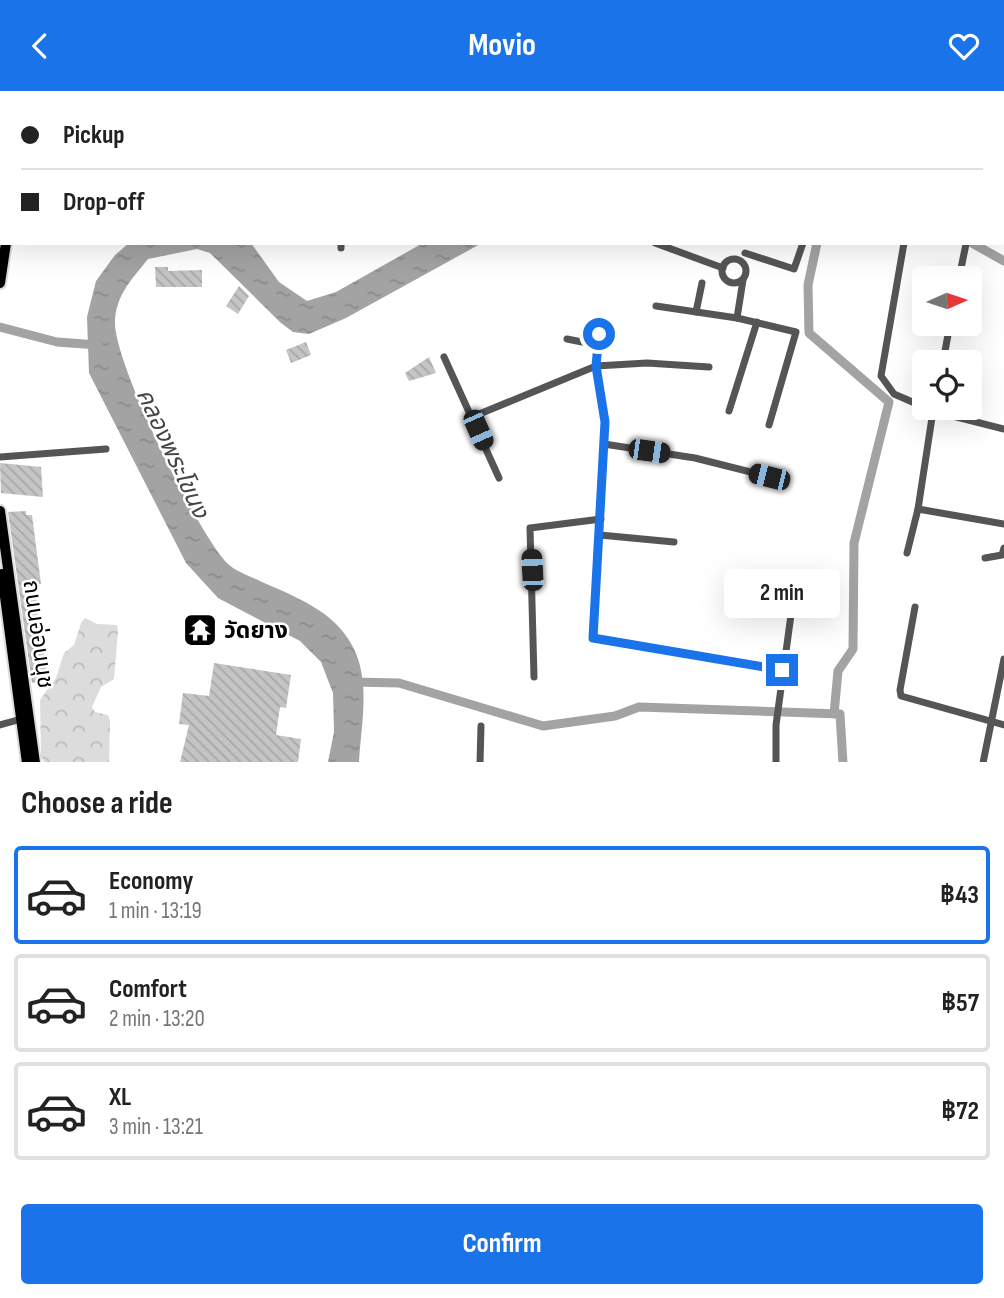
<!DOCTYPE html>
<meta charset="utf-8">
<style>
body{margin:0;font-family:"Sofia Sans Condensed","Noto Sans Thai",sans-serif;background:#f6f6f6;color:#222;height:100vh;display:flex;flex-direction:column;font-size:26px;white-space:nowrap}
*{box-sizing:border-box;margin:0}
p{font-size:23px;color:#767676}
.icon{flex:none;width:38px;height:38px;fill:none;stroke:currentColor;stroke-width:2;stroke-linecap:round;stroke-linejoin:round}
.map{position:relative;height:671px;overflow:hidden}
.drawer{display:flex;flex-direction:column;background:#fff;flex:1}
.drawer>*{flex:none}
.hud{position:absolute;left:0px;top:0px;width:1004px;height:154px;box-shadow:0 7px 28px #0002;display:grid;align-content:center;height:154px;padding:0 21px;background:#fff}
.needle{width:46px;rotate:87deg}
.controls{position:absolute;left:912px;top:175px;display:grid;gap:14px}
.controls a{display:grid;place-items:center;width:70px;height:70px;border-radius:7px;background:#fff;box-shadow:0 7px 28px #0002;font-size:35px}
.end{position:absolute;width:32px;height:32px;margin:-16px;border:9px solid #1a73e8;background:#fff;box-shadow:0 0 0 4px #fff}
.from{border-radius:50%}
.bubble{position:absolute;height:49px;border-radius:7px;background:#fff;box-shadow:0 7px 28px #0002;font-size:23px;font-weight:700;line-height:49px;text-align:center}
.car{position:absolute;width:21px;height:42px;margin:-21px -10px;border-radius:9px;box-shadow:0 0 5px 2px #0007;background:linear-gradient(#222 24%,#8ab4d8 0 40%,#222 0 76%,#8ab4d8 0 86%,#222 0)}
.hud b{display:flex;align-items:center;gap:24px;height:66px;font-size:26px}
.hud b+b{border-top:2px solid #e0e0e0}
.hud i{width:18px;height:18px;background:#222}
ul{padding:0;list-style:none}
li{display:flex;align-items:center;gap:21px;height:98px;margin:0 14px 10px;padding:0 7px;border:4px solid #e0e0e0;border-radius:7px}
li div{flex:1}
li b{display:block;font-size:26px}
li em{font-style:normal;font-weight:700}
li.current{border-color:#1a73e8}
li>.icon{width:63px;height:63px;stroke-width:1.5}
h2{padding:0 21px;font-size:32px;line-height:84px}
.action{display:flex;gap:14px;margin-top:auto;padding:14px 21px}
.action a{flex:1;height:80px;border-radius:7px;background:#1a73e8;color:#fff;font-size:28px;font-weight:700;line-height:80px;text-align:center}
header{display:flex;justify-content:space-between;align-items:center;height:91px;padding:0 21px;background:#1a73e8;color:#fff;font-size:32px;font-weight:700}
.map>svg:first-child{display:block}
.forest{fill:url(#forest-crowns)}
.water{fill:url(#water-ripples)}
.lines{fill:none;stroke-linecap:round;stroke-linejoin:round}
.canal{stroke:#a3a3a3;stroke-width:9}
.building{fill:url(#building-back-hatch)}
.primary-casing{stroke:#dbdbdb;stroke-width:14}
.minor{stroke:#555;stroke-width:7}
.primary{stroke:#000;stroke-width:10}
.route{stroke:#1a73e8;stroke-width:9}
.labels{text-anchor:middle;stroke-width:5;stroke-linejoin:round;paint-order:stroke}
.poi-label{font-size:23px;font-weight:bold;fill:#000;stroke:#fff;text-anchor:start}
.street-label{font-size:23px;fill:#000;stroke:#fff}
.water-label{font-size:24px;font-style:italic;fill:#444;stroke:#fff}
</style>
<header><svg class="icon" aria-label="back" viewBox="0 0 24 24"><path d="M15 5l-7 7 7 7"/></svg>Movio<svg class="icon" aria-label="heart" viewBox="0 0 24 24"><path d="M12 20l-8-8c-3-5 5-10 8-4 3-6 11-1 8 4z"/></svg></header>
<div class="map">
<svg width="1004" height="672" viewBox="0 0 1004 672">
<defs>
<pattern id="forest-crowns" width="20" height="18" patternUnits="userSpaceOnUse" patternTransform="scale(1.75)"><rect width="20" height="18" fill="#dcdcdc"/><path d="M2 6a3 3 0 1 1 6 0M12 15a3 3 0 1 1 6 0" fill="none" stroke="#bbb"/></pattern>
<pattern id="water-ripples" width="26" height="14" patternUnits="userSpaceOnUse" patternTransform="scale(1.75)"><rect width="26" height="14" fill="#a3a3a3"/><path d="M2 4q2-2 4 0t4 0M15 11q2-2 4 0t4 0" fill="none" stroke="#8b8b8b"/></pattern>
<pattern id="building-back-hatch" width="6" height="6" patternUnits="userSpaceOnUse" patternTransform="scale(1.75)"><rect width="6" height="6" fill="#c4c4c4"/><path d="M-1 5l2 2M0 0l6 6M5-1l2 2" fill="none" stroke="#a7a7a7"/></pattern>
</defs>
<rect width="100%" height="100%" fill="#fff"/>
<path class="forest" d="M85 527 97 533 117 534 118 540 114 588 101 596 92 616 95 621 108 624 110 630 109 671H44L41 665 40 609 56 587 64 562 74 554 81 532Z"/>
<path class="water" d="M129 152H251L279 191 307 210 336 201 423 152H482L346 227 309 243 293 241 281 232 210 162 197 158 148 168C132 188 115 205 115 232 115 274 197 441 227 472 235 480 249 485 260 490 295 506 334 519 353 556 371 591 361 634 359 671H328L334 641 333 602 321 571 300 550 218 507 186 472 89 282 87 226 96 190 115 164Z"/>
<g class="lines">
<g class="canal">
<path d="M611 0 617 2"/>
<path d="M817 152 808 194 809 242 889 311 854 452 853 558 838 580 834 623"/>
<path d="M972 152 1004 170"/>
<path d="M0 236 57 251 98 254"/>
<path d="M353 591 399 592 543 635 615 625 639 616 840 623 843 672"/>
</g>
</g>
<g class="building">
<path d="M155 176H168V180L202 179V196H156Z"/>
<path d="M239 195 249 205 238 223 226 215Z"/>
<path d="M306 251 311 264 291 272 286 259Z"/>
<path d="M429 266 436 282 409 290 405 282Z"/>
<path d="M0 372 41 376 43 406 1 402Z"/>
<path d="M26 420V424H32L41 493 34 494 47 582 43 583 44 589 32 592 8 421Z"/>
<path d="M214 572 291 584 286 617 280 616 276 644 301 648 298 671H180L189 634 179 633 183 602 209 605Z"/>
</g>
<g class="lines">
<g class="primary-casing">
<g id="primary">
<path d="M26 2V0"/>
<path d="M33 2 34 0"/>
<path d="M0 143 2 132"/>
<path d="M0 192 6 152"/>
<path d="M0 420 35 672"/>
<path d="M2 483 27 672"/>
</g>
</g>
<g class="minor">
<path d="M417 0 419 2"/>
<path d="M796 0 802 2"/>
<path d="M842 2 843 0"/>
<path d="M919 2 920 0"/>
<path d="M341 152V157"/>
<path d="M655 152 723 177"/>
<path d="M904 152 881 285 894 303 924 316"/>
<path d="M745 162 794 178 803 152"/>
<circle cx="734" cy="180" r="12"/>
<path d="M959 187 966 153"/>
<path d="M743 189 737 227 796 241 769 334"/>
<path d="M656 215 737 227"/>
<path d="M696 221 702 192"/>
<path d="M599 243 596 275 605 331 593 547 782 579"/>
<path d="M567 248 597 254"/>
<path d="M444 266 499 387"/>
<path d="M943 271 950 233"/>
<path d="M934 317 933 320 1004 338"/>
<path d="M729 320 757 231"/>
<path d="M472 326 596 275 647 272 709 276"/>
<path d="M604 353 695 367 770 386"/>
<path d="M0 366 106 358"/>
<path d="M918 418 1004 433"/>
<path d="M600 444 674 451"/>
<path d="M907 462 918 418 933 320 925 317"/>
<path d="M985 467 1002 464 1004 457"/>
<path d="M915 516 900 599 901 605 1004 634"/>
<path d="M534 586 530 437 601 428"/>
<path d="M0 634 25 627"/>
<path d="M480 672 481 635"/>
<path d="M776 672V634L796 487"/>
<path d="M983 672 1004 568"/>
</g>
<use href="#primary" class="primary"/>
</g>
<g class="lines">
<path class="route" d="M599 243 596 275 605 331 593 547 782 579"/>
</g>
<defs>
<g id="temple-square" transform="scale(1.75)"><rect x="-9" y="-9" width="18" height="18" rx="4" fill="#000" stroke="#fff"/><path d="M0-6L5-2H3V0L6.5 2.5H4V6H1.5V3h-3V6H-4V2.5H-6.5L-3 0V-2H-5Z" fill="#fff"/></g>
</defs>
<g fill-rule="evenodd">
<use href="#temple-square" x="200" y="539"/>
</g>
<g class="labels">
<g class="poi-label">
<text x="224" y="547">วัดยาง</text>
</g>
<g class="street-label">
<text transform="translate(39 543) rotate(82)" y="8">ถนนอ่อนนุช</text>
</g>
<g class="water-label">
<text transform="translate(173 362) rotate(65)" y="8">คลองพระโขนง</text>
</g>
</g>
</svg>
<div class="controls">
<a><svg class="needle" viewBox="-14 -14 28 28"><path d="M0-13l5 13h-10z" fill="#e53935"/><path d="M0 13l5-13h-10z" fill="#767676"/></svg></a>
<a><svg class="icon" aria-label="locate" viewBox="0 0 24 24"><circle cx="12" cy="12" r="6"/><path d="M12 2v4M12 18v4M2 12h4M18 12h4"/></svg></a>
</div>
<i class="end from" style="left:599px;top:243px"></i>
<i class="end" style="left:782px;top:579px"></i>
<div class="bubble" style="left:724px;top:478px;width:116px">2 min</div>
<i class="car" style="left:478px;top:339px;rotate:156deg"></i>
<i class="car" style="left:649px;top:360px;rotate:98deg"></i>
<i class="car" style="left:769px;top:386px;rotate:284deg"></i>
<i class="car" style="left:532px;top:479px;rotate:357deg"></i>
<div class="hud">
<b><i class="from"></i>Pickup</b>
<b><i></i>Drop-off</b>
</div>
</div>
<section class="drawer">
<h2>Choose a ride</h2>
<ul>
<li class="current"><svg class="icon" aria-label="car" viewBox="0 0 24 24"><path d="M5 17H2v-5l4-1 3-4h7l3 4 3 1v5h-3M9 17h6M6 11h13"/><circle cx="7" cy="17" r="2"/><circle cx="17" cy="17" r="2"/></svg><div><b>Economy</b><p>1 min · 13:19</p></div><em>฿43</em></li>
<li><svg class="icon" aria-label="car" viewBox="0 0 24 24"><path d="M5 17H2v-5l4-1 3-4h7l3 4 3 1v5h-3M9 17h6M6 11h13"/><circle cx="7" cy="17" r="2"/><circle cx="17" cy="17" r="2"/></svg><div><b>Comfort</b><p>2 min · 13:20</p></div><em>฿57</em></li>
<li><svg class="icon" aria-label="car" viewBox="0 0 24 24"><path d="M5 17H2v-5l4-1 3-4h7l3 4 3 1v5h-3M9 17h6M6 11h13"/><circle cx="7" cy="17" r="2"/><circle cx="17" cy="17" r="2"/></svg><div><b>XL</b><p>3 min · 13:21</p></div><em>฿72</em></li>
</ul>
<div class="action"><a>Confirm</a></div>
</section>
